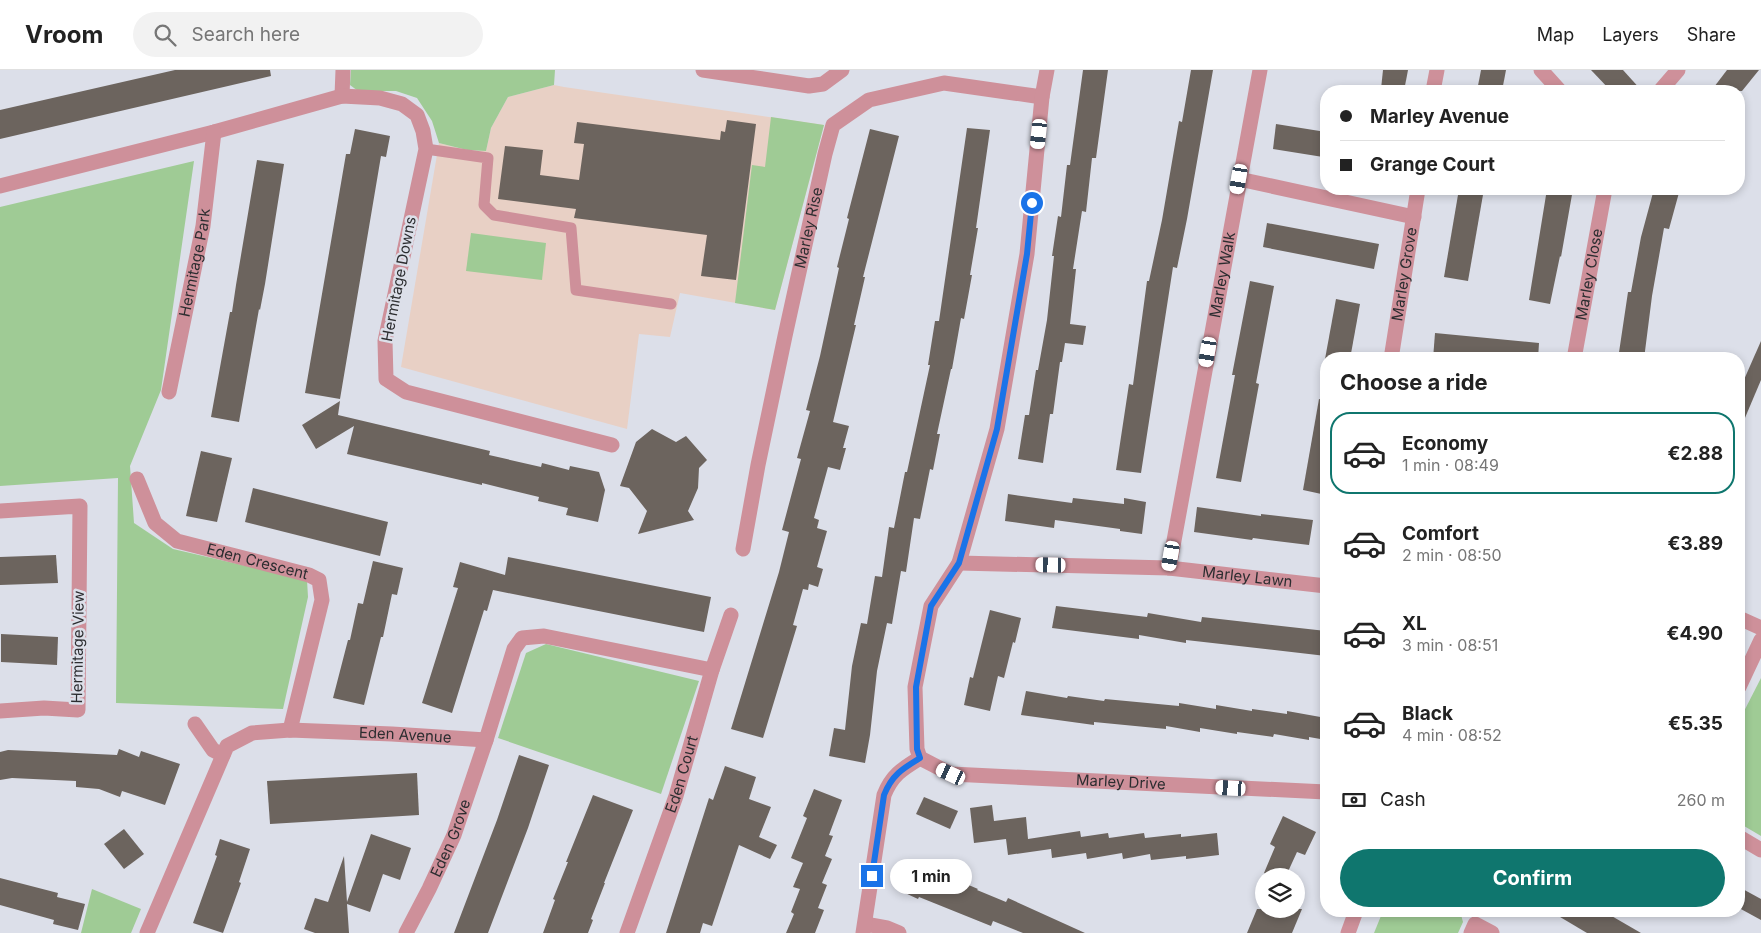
<!DOCTYPE html>
<meta charset="utf-8">
<style>
body{margin:0;font-family:Inter,sans-serif;background:#f2f2f2;color:#222;height:100vh;display:flex;flex-direction:column;font-size:19px;white-space:nowrap}
*{box-sizing:border-box;margin:0}
p{font-size:16px;color:#767676}
.icon{flex:none;width:28px;height:28px;fill:none;stroke:currentColor;stroke-width:2;stroke-linecap:round;stroke-linejoin:round}
.map{position:relative;flex:1;overflow:hidden}
.details{position:absolute;left:1320px;top:282px;width:425px;height:565px;display:flex;flex-direction:column;background:#fff;border-radius:20px;box-shadow:0 2px 8px #0003}
.details>*{flex:none}
.hud{position:absolute;left:1320px;top:15px;width:425px;height:110px;border-radius:20px;box-shadow:0 2px 8px #0003;display:grid;align-content:center;height:110px;padding:0 20px;background:#fff}
.tools{position:absolute;left:1255px;top:798px;display:grid;gap:10px}
.tools a{display:grid;place-items:center;width:50px;height:50px;border-radius:50%;background:#fff;box-shadow:0 2px 8px #0003;font-size:25px}
.end{position:absolute;width:22px;height:22px;margin:-11px;border:6px solid #1a73e8;background:#fff;box-shadow:0 0 0 2px #fff}
.from{border-radius:50%}
.bubble{position:absolute;height:35px;border-radius:18px;background:#fff;box-shadow:0 2px 8px #0003;font-size:16px;font-weight:700;line-height:35px;text-align:center}
.car{position:absolute;width:15px;height:30px;margin:-15px -8px;border-radius:6px;box-shadow:0 0 4px 1px #0007;background:linear-gradient(#fff 24%,#345 0 40%,#fff 0 76%,#345 0 86%,#fff 0)}
.hud b{display:flex;align-items:center;gap:18px;height:48px;font-size:19px}
.hud b+b{border-top:1px solid #e0e0e0}
.hud i{width:12px;height:12px;background:#222}
ul{padding:0;list-style:none}
li{display:flex;align-items:center;gap:15px;height:82px;margin:0 10px 8px;padding:0 10px;border:2px solid transparent;border-radius:20px}
li div{flex:1}
li b{display:block;font-size:19px}
li em{font-style:normal;font-weight:700}
li.on{border-color:#0f766e}
li>.icon{width:45px;height:45px;stroke-width:1.5}
h2{padding:0 20px;font-size:22px;line-height:60px}
.pay{display:flex;align-items:center;gap:12px;height:55px;padding:0 20px;font-size:19px}
.pay p{margin-inline-start:auto}
.action{display:flex;gap:10px;margin-top:auto;padding:10px 20px}
.action a{flex:1;height:58px;border-radius:30px;background:#0f766e;color:#fff;font-size:20px;font-weight:700;line-height:58px;text-align:center}
header{display:flex;align-items:center;gap:30px;box-sizing:border-box;height:70px;padding:0 25px;background:#fff;border-bottom:1px solid #e0e0e0}
header strong{font-size:24px}
nav{display:flex;gap:28px;margin-inline-start:auto;font-size:18px}
.search{width:350px;height:45px;background:#f2f2f2;display:flex;align-items:center;gap:12px;box-sizing:border-box;padding:0 18px;border-radius:28px;color:#767676;font-size:19px}
.map>svg:first-child{display:block}
.education{fill:#e8d0c5}
.green{fill:#9fcb95}
.building{fill:#6c645e}
.lines{fill:none;stroke-linecap:round;stroke-linejoin:round}
.lane{stroke:#ce909a;stroke-width:11}
.street{stroke:#ce909a;stroke-width:15}
.route{stroke:#1a73e8;stroke-width:6}
.labels{text-anchor:middle;stroke-width:5;stroke-linejoin:round;paint-order:stroke}
.street-label{font-size:15px;fill:#2c2d30;stroke:#dcdfe9}
</style>
<header>
<strong>Vroom</strong>
<div class="search"><svg class="icon" aria-label="search" viewBox="0 0 24 24"><circle cx="10" cy="10" r="6"/><path d="M15 15l6 6"/></svg>Search here</div>
<nav><a>Map</a><a>Layers</a><a>Share</a></nav>
</header>
<div class="map">
<svg width="1761" height="863" viewBox="0 0 1761 863">
<rect width="100%" height="100%" fill="#dcdfe9"/>
<path class="education" d="M554 15 564 17 824 55 775 240 680 223 670 267 639 264 627 359 401 297 439 73 467 80 486 81 491 58 508 27Z"/>
<g class="green">
<path d="M351 0H555L554 15 508 27 491 58 486 81 467 80 439 73 432 51 417 28 396 21H358L350 15Z"/>
<path d="M771 47 824 55 775 240 735 233 752 95 765 97Z"/>
<path d="M194 91 161 320 130 396 134 453 173 479 307 510 308 527 283 639 116 633 118 408 0 416V137Z"/>
<path d="M471 163 546 173 542 210 466 201Z"/>
<path d="M546 574 699 611 661 724 498 668 526 583Z"/>
<path d="M1761 608V766L1739 753V651Z"/>
<path d="M92 819 141 839 131 863H81Z"/>
<path d="M1383 841H1460L1463 852 1458 863H1374Z"/>
</g>
<g class="building">
<path d="M175 0H270L271 6 0 69V40Z"/>
<path d="M1083 0H1108L1096 88H1092L1086 142 1082 141 1073 199H1076L1070 254 1086 256 1083 275 1065 273 1062 292H1060L1053 344H1050L1043 393 1018 389 1025 345H1029L1036 300H1038L1047 250 1054 186H1052L1058 146 1061 147 1067 95H1070Z"/>
<path d="M1191 0H1213L1187 149 1177 198 1173 197 1141 403 1116 400 1129 314 1133 315 1147 211H1149L1162 150 1179 51 1182 52Z"/>
<path d="M1383 0H1408L1404 21 1381 19Z"/>
<path d="M1481 0H1506L1502 21H1477Z"/>
<path d="M1591 0H1623L1642 21H1611Z"/>
<path d="M1727 0H1759L1742 21H1711Z"/>
<path d="M727 50 756 54 736 210 701 206 707 165 574 148 576 139 498 129 505 76 543 80 540 105 579 110 584 74 574 73 577 52 720 70 721 61 725 62Z"/>
<path d="M1276 54 1326 62 1323 87 1273 79Z"/>
<path d="M967 58 990 60 976 158H978L970 205H972L964 249 961 248 952 299H951L937 364H940L933 400 930 399 920 449 914 448 906 502 901 501 892 554 887 553 877 601 870 665 865 693 829 686 834 658 845 660 852 596 861 553 867 554 875 506 882 507 889 457 894 458 905 402H907L930 295H928L935 251H939Z"/>
<path d="M355 59 390 66 386 87 381 86 340 329 305 323 346 84H350Z"/>
<path d="M870 59 899 66 863 207H865L854 255H856L833 352 849 356 843 378H846L840 400 828 397 814 448 819 450 817 458 827 461 817 497 823 499 818 517 809 514 808 520 803 519 793 555 797 556 763 668 731 659 779 502 789 462 782 460 801 389 797 388 810 341 806 340 820 286 839 198 837 197 849 149 847 148Z"/>
<path d="M257 90 284 94 265 214 260 240 259 239 239 352 211 347 230 242H232L236 215Z"/>
<path d="M1459 119H1484L1468 211 1444 207Z"/>
<path d="M1547 119H1573L1561 187 1560 186 1550 234 1529 230Z"/>
<path d="M1654 119H1680L1669 159 1664 158 1652 226 1644 289H1618L1628 222H1631L1641 167Z"/>
<path d="M1267 153 1379 174 1374 199 1263 177Z"/>
<path d="M1250 211 1274 216 1256 313 1259 314 1241 412 1216 408 1235 305H1232Z"/>
<path d="M1336 229 1360 234 1350 289H1325Z"/>
<path d="M1435 263 1539 273 1538 289H1433Z"/>
<path d="M1761 271V310L1739 362V321Z"/>
<path d="M1319 329 1326 330V425L1303 420Z"/>
<path d="M340 331 338 345 490 381 489 385 541 397 542 393 569 400 570 396 599 402 605 420 598 452 566 445 568 438 538 431 539 427 482 413V415L347 384 354 356 316 379 302 355Z"/>
<path d="M652 359 676 372 686 366 707 390 699 398 698 418 688 441 694 450 638 464 647 441 629 418 620 416 636 372Z"/>
<path d="M201 381 232 388 217 452 186 446Z"/>
<path d="M253 418 388 452 380 486 245 452Z"/>
<path d="M1008 424 1072 433 1073 428 1124 434V428L1146 432 1142 464 1120 461V459L1055 450 1054 458 1005 451Z"/>
<path d="M1197 437 1261 446V444L1313 450 1309 475 1253 468 1252 470 1194 462Z"/>
<path d="M56 485 58 513 0 515V487Z"/>
<path d="M508 487 711 527 704 562 493 520 487 541 484 540 452 643 422 633 458 518 453 517 460 492 505 505Z"/>
<path d="M373 491 403 498 397 525 392 524 383 567H381L364 635 333 628 348 570H350L358 533 363 534Z"/>
<path d="M1056 536 1147 547 1148 543 1201 552 1202 547 1326 561V586L1186 570V573L1139 565V569L1052 558Z"/>
<path d="M990 540 1021 548 1015 573 1013 572 1004 608 998 606 990 641 964 635 970 607 973 608Z"/>
<path d="M1 564 58 567 57 595 1 592Z"/>
<path d="M1026 621 1067 628 1068 626 1104 631 1105 629 1179 636V633L1216 639V635L1252 641V639L1287 644V641L1326 648V670L1309 667V670L1274 664 1273 667 1237 662V664L1200 658V662L1166 656V659L1094 652V655L1021 645Z"/>
<path d="M119 679 139 687 141 681 180 694 165 735 122 721 120 727 99 719 76 717V711L12 708 0 710V682L8 680 56 682 117 685Z"/>
<path d="M519 685 549 695 528 758 488 863H454L497 750Z"/>
<path d="M725 696 756 707 749 729 771 737 759 767 777 775 770 789 739 775 712 856 703 853 700 863H666L709 728 713 730Z"/>
<path d="M417 703 419 745 270 754 267 711Z"/>
<path d="M814 719 842 730 829 765 833 766 825 786 832 789 822 813 827 815 818 838 824 840 815 863H786L794 844 791 842 800 819 793 817 803 793 791 788 807 748 803 746Z"/>
<path d="M593 725 633 740 604 813H605L591 849 593 850 588 863H543L555 830 553 829 568 792H566Z"/>
<path d="M924 727 958 741 950 759 916 744Z"/>
<path d="M992 735 994 751 1026 747 1028 769 1080 761 1081 767 1108 763 1109 768 1144 763 1145 768 1181 764V767L1217 763 1219 785 1186 789V786L1151 790 1150 784 1123 789 1122 783 1087 789 1086 783 1052 788 1051 779 1008 785 1006 769 974 773 970 738Z"/>
<path d="M1283 746 1316 762 1305 785 1297 782 1286 806H1271L1264 803 1275 777 1270 774Z"/>
<path d="M124 759 144 784 124 799 104 774Z"/>
<path d="M371 764 411 778 400 810 383 804 370 842 347 834 349 863H315L304 859 315 828 328 832 344 786 347 832Z"/>
<path d="M220 769 250 779 239 812 241 813 223 863 193 853 217 786 215 785Z"/>
<path d="M916 797 963 816 964 813 978 819 977 820 1006 832 1008 828 1085 863H1023L993 851 991 856 919 827 918 829 905 823Z"/>
<path d="M0 808 58 823 57 827 85 834 78 860 53 854 54 850 0 835Z"/>
<path d="M1739 817 1761 829V850L1739 838Z"/>
<path d="M1257 839H1302L1292 863H1247Z"/>
<path d="M1550 841H1603L1641 863H1587Z"/>
</g>
<g class="lines">
<path class="lane" d="M426 79 488 88 484 135 494 145 571 158 576 220 671 234"/>
<g class="street">
<path d="M703 0 809 16 823 14 842 0"/>
<path d="M1541 0 1560 21"/>
<path d="M1433 21 1437 0"/>
<path d="M1660 21 1678 0"/>
<path d="M342 26 343 0"/>
<path d="M1239 109 1414 147"/>
<path d="M0 116 214 62 342 26 380 28 402 34 417 45 423 61 426 79 385 271 386 309 406 322 612 375"/>
<path id="s1" d="M1391 289 1418 119"/>
<path id="s2" d="M1574 289 1605 119"/>
<path id="s3" d="M169 322 203 156 214 62"/>
<path id="s4" d="M137 409 155 453 177 471 309 505 319 510 322 530 290 660"/>
<path d="M0 441 80 436 78 640 44 638 0 641"/>
<path id="s5" d="M743 479 758 395 785 266 825 84 833 55 869 30 944 13 1042 27"/>
<path id="s6" d="M959 493 1169 498 1326 516"/>
<path id="s7" d="M1169 498 1260 0"/>
<path d="M1739 548 1761 558"/>
<path d="M1739 617 1761 570"/>
<path d="M195 654 213 680 223 685"/>
<path d="M920 688 917 679 915 617 931 536 959 493 997 359 1027 184 1042 27 1047 0"/>
<path id="s8" d="M920 688 951 704 1326 722"/>
<path d="M1739 767 1761 780"/>
<path d="M865 854 887 858 899 863"/>
<path id="s9" d="M147 863 227 676 252 663 290 660 392 664 486 670 514 579 522 568 544 566 712 600"/>
<path id="s10" d="M406 863 429 819 454 765 486 670"/>
<path id="s11" d="M627 863 676 726 712 600 731 545"/>
<path d="M863 863 884 725C892 705 902 699 920 688"/>
<path d="M1348 863 1356 841"/>
<path d="M1471 863 1475 854 1492 863"/>
</g>
</g>
<g class="lines">
<path class="route" d="M872 806 884 725C892 705 902 699 920 688L917 679 916 617 931 536 959 493 997 359 1027 184 1032 133"/>
</g>
<g class="labels">
<g class="street-label">
<text dy="5" stroke="none"><textPath href="#s5" startOffset="328">Marley Rise</textPath></text>
<text dy="5" stroke="none"><textPath href="#s3" startOffset="132">Hermitage Park</textPath></text>
<text dy="5" stroke="none"><textPath href="#s1" startOffset="86">Marley Grove</textPath></text>
<text dy="5" stroke="none"><textPath href="#s2" startOffset="86">Marley Close</textPath></text>
<text dy="5" stroke="none"><textPath href="#s7" startOffset="298">Marley Walk</textPath></text>
<text transform="translate(399 209) rotate(-79)" y="5">Hermitage Downs</text>
<text dy="5" stroke="none"><textPath href="#s4" startOffset="159">Eden Crescent</textPath></text>
<text dy="5" stroke="none"><textPath href="#s6" startOffset="289">Marley Lawn</textPath></text>
<text transform="translate(78 577) rotate(-89)" y="5">Hermitage View</text>
<text dy="5" stroke="none"><textPath href="#s9" startOffset="385">Eden Avenue</textPath></text>
<text dy="5" stroke="none"><textPath href="#s11" startOffset="168">Eden Court</textPath></text>
<text dy="5" stroke="none"><textPath href="#s8" startOffset="205">Marley Drive</textPath></text>
<text dy="5" stroke="none"><textPath href="#s10" startOffset="105">Eden Grove</textPath></text>
</g>
</g>
</svg>
<div class="tools">
<a><svg class="icon" aria-label="layers" viewBox="0 0 24 24"><path d="M12 4l9 5-9 5-9-5zM3 14l9 5 9-5"/></svg></a>
</div>
<i class="end from" style="left:1032px;top:133px"></i>
<i class="end" style="left:872px;top:806px"></i>
<div class="bubble" style="left:890px;top:789px;width:82px">1 min</div>
<i class="car" style="left:1039px;top:64px;rotate:186deg"></i>
<i class="car" style="left:1239px;top:109px;rotate:190deg"></i>
<i class="car" style="left:1208px;top:282px;rotate:190deg"></i>
<i class="car" style="left:1171px;top:486px;rotate:190deg"></i>
<i class="car" style="left:1051px;top:495px;rotate:271deg"></i>
<i class="car" style="left:951px;top:704px;rotate:295deg"></i>
<i class="car" style="left:1231px;top:718px;rotate:273deg"></i>
<div class="hud">
<b><i class="from"></i>Marley Avenue</b>
<b><i></i>Grange Court</b>
</div>
<section class="details">
<h2>Choose a ride</h2>
<ul>
<li class="on"><svg class="icon" aria-label="car" viewBox="0 0 24 24"><path d="M5 17H2v-5l4-1 3-4h7l3 4 3 1v5h-3M9 17h6M6 11h13"/><circle cx="7" cy="17" r="2"/><circle cx="17" cy="17" r="2"/></svg><div><b>Economy</b><p>1 min · 08:49</p></div><em>€2.88</em></li>
<li><svg class="icon" aria-label="car" viewBox="0 0 24 24"><path d="M5 17H2v-5l4-1 3-4h7l3 4 3 1v5h-3M9 17h6M6 11h13"/><circle cx="7" cy="17" r="2"/><circle cx="17" cy="17" r="2"/></svg><div><b>Comfort</b><p>2 min · 08:50</p></div><em>€3.89</em></li>
<li><svg class="icon" aria-label="car" viewBox="0 0 24 24"><path d="M5 17H2v-5l4-1 3-4h7l3 4 3 1v5h-3M9 17h6M6 11h13"/><circle cx="7" cy="17" r="2"/><circle cx="17" cy="17" r="2"/></svg><div><b>XL</b><p>3 min · 08:51</p></div><em>€4.90</em></li>
<li><svg class="icon" aria-label="car" viewBox="0 0 24 24"><path d="M5 17H2v-5l4-1 3-4h7l3 4 3 1v5h-3M9 17h6M6 11h13"/><circle cx="7" cy="17" r="2"/><circle cx="17" cy="17" r="2"/></svg><div><b>Black</b><p>4 min · 08:52</p></div><em>€5.35</em></li>
</ul>
<div class="pay"><svg class="icon" aria-label="cash" viewBox="0 0 24 24"><path d="M3 7h18v10H3z"/><circle cx="12" cy="12" r="2"/></svg>Cash<p>260 m</p></div>
<div class="action"><a>Confirm</a></div>
</section>
</div>
